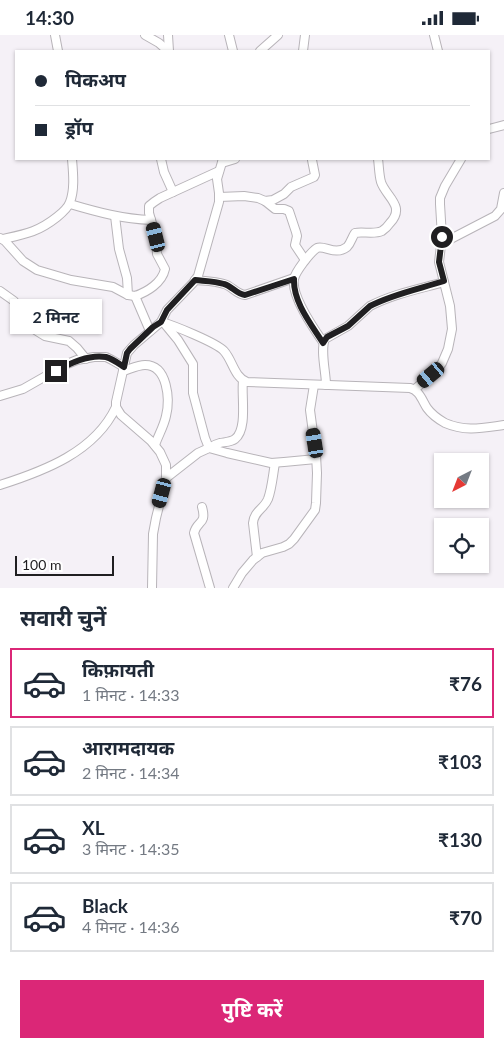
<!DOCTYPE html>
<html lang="hi">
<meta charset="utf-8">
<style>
body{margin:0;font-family:Lato,"Noto Sans Devanagari",sans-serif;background:#f6f6f7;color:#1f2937;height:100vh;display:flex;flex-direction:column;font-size:19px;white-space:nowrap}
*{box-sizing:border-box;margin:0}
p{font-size:16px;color:#747a83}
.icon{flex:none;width:28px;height:28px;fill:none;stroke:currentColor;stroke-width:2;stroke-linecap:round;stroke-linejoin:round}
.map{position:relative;height:553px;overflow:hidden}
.sheet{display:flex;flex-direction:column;background:#fff;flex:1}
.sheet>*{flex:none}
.banner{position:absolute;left:15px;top:15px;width:475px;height:110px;border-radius:0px;box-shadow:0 1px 4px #0004;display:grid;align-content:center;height:110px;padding:0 20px;background:#fff}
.needle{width:32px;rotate:222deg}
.buttons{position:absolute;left:434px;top:418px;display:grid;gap:10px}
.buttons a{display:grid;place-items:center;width:55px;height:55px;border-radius:0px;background:#fff;box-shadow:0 1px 4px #0004;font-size:25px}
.scale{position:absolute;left:15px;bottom:12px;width:99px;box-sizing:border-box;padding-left:5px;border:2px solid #201f21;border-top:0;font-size:14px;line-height:18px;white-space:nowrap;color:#201f21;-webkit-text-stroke:4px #fff;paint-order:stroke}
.end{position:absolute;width:22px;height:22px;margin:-11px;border:6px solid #201f21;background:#fff;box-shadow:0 0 0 2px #fff}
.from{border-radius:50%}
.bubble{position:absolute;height:35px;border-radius:0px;background:#fff;box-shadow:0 1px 4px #0004;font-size:16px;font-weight:700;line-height:35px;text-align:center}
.car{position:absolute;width:15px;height:30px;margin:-15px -8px;border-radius:6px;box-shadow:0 0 4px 1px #0007;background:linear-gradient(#222 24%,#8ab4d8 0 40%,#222 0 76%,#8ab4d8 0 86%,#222 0)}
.banner b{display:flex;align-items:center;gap:18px;height:48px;font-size:19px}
.banner b+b{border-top:1px solid #e0e1e3}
.banner i{width:12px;height:12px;background:#1f2937}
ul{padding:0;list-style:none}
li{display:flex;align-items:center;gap:15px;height:70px;margin:0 10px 8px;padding:0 10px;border:2px solid #e0e1e3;border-radius:0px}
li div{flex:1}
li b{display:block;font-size:19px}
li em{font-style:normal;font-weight:700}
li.on{border-color:#db2777}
li>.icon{width:45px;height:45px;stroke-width:1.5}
h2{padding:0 20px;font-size:22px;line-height:60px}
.button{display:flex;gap:10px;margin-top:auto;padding:10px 20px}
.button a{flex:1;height:58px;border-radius:0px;background:#db2777;color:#fff;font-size:20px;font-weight:700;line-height:58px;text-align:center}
.status{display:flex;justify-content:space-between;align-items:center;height:35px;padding:0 25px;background:#fff;direction:ltr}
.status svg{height:14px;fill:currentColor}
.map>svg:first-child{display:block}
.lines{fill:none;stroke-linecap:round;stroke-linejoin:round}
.street-casing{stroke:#b8b4b9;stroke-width:10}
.street{stroke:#fff;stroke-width:8}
.route{stroke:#201f21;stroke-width:6}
</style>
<div class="status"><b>14:30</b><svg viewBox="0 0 49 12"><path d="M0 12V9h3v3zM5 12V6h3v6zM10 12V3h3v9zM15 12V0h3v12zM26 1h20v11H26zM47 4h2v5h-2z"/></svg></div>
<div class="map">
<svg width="504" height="553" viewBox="0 0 504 553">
<rect width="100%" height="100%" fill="#f5f1f7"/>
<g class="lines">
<g class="street-casing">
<g id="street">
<path d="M55 0 58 16"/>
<path d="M145 0 159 8 168 16"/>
<path d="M168 0 169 16"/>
<path d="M229 0 233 16"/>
<path d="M434 0 438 16"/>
<path d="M260 16 278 0"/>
<path d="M303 16 305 0"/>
<path d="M489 94 504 90"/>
<path d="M161 124 164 137 173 157"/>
<path d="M222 128 235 124"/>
<path d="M219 162 244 161 258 163 265 166 273 165 284 159 291 152 314 142 315 140 312 125"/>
<path d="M265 166 275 174H284L289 176 296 197 297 201 295 210 305 225"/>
<path d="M70 169C97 177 123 184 151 185"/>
<path d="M115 181 119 214 127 243 128 260"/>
<path d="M0 203 5 206 23 226 37 235 71 245 113 252 128 260 135 261C147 257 162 248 165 234L157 219 156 202 149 178V171L154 167 160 163 219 136"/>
<path d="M3 204C26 199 38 197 57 182 62 178 68 173 70 167 75 154 73 137 72 124"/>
<path d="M441 209 495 181 501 174 504 158"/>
<path d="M195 245C205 246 215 246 224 249 232 251 236 259 245 260L294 243"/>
<path d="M0 256 14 266 17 271 22 284 29 291 45 301 69 306 77 313 86 324"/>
<path d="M135 261 150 296"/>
<path d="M161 287 167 275 193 248 198 241 219 167V158L217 144 223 124"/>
<path d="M164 288 178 305 193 329V358L205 403 209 413C212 411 216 409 220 408 225 407 231 407 235 404 248 394 241 360 243 346"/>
<path d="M323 307C314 294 291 261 294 244 295 239 300 232 303 228 307 223 312 216 317 213 325 210 335 221 347 212 351 208 352 202 355 198 363 196 373 200 382 196 385 194 388 191 390 188 406 171 386 162 381 147 379 140 379 131 378 124"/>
<path d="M123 336C130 334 138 330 145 330 168 330 170 365 166 381 164 391 158 401 155 410"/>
<path d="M326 350C326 337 320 315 325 304L348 291 370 271C393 259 419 254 444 247"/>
<path d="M415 354 437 335 442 328 448 314 452 294 450 271 439 227 442 202 440 169V163L445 151 461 124"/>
<path d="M0 361 23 354 67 329 77 325 94 322H106L112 325 124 332"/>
<path d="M166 443 198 418 209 413 227 418 271 428 284 427 316 424"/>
<path d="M0 450C44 436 95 417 116 372"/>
<path d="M202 472C207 490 197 485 194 498L210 553"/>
<path d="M257 522 253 488C254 476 264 474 268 464 272 453 273 439 275 428"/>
<path d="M152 553 153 499 156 483 166 443V430L160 417 151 406 121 380 116 372V367L127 318 134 310 161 287C173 290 217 308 224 316 233 326 234 342 247 347L410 353C419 355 422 365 427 373 432 380 438 384 445 388 466 397 482 393 504 390"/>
<path d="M233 553 242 538 253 525 262 518 283 512 289 509 294 504 315 475 316 468 317 438 316 420 310 375 314 350"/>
</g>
</g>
<use href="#street" class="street"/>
</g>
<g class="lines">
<path class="route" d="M56 336C70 328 90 319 106 322 113 324 118 328 124 332L127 318 130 314 153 292 161 287 167 275 195 245C204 246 215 246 224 249 232 251 236 259 245 260L294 244C293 267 311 289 323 308L327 302 348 291 370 271C393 259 419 254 444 246L439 227 442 202"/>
</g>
</svg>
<div class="buttons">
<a><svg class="needle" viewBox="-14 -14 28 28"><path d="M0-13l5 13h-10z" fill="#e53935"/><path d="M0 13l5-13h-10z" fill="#747a83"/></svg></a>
<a><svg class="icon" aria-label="locate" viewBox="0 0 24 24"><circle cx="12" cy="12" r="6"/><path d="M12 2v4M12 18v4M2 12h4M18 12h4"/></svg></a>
</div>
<div class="scale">100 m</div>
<i class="end from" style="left:442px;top:202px"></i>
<i class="end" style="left:56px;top:336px"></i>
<div class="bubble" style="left:10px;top:264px;width:92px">2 मिनट</div>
<i class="car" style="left:156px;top:202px;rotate:346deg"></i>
<i class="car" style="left:431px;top:340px;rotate:230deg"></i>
<i class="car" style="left:315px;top:408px;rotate:351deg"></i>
<i class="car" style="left:162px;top:458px;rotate:195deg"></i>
<div class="banner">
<b><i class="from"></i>पिकअप</b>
<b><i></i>ड्रॉप</b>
</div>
</div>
<section class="sheet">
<h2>सवारी चुनें</h2>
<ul>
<li class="on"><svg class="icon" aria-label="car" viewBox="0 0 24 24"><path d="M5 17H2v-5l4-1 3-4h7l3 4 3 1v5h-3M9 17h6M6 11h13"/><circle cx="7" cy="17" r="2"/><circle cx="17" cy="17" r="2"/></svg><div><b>किफ़ायती</b><p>1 मिनट · 14:33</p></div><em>₹76</em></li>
<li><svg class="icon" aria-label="car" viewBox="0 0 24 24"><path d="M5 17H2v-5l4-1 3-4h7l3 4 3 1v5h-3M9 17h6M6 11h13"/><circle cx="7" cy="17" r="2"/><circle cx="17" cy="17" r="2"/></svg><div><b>आरामदायक</b><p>2 मिनट · 14:34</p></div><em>₹103</em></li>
<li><svg class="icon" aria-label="car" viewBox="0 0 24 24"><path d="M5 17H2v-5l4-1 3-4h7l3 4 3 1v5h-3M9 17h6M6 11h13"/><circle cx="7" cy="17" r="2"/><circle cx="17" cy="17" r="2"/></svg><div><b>XL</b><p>3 मिनट · 14:35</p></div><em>₹130</em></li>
<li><svg class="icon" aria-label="car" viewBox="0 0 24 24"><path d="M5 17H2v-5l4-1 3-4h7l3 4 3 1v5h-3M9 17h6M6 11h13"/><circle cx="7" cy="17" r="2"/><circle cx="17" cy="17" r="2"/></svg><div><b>Black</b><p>4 मिनट · 14:36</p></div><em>₹70</em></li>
</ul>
<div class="button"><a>पुष्टि करें</a></div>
</section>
